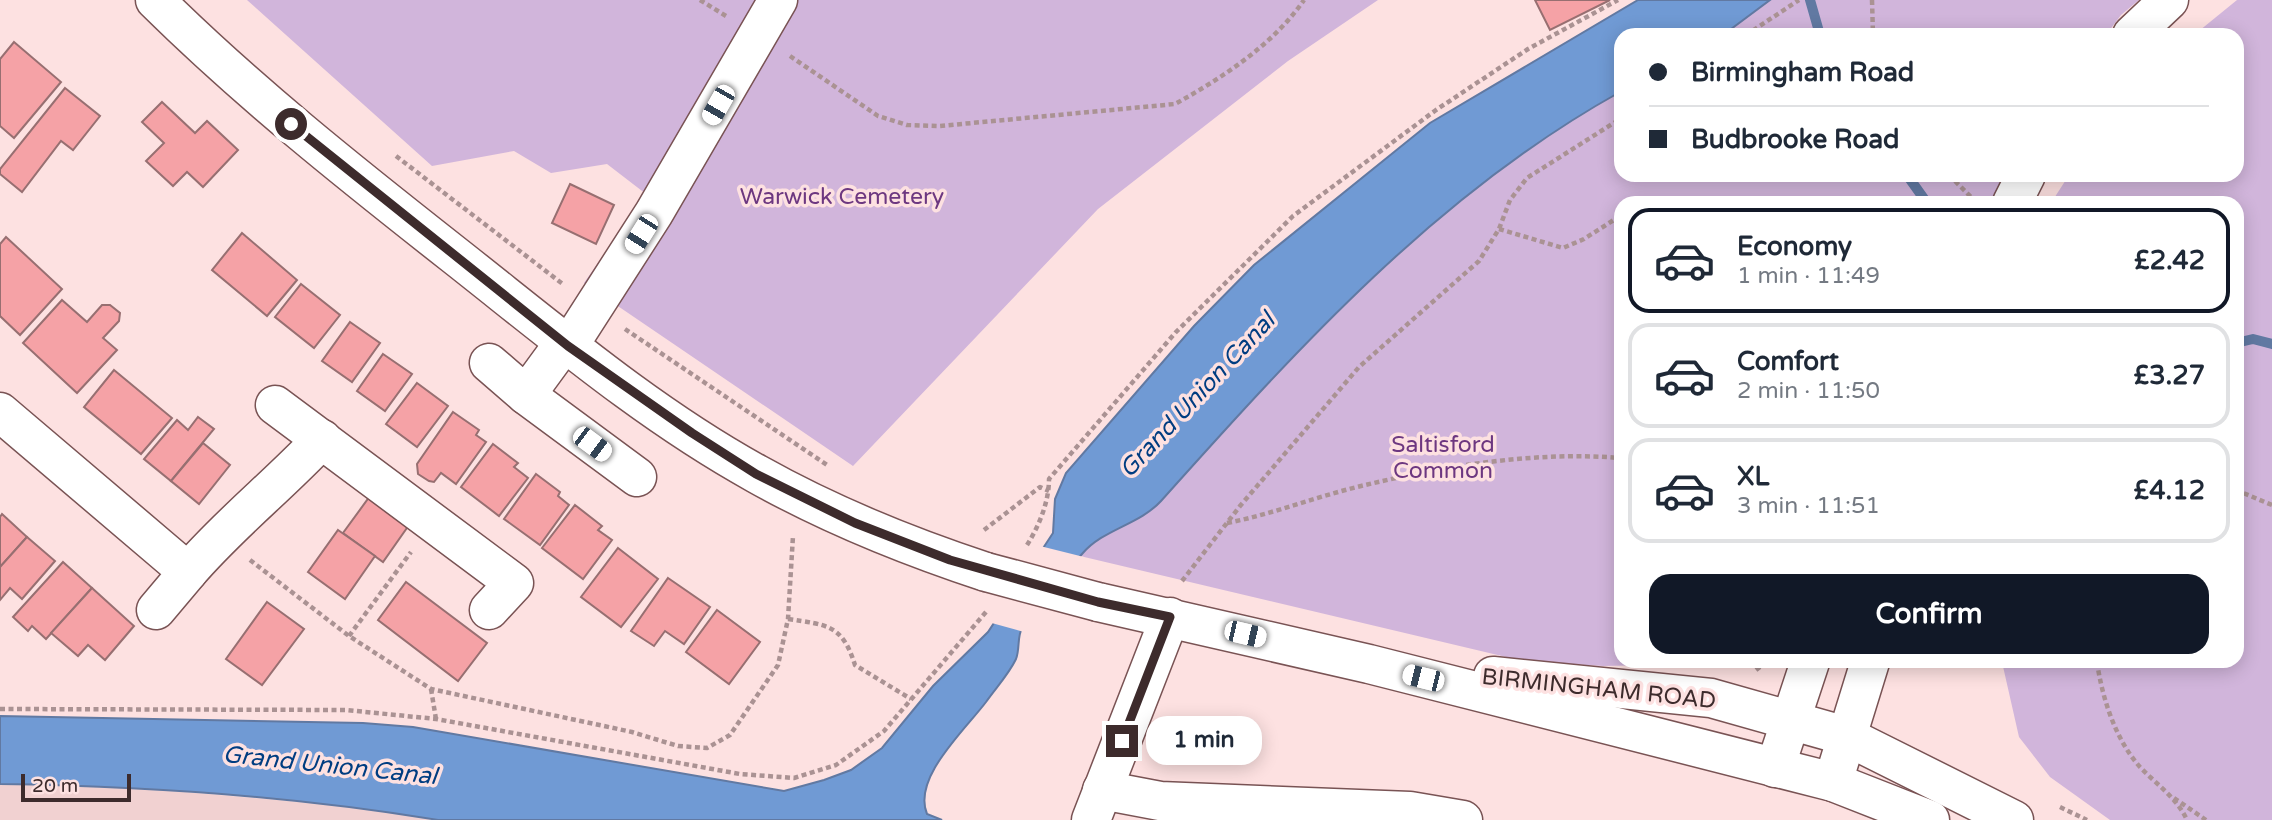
<!DOCTYPE html>
<meta charset="utf-8">
<style>
body{margin:0;font-family:"Varela Round",sans-serif;background:#f6f6f7;color:#1f2937;height:100vh;display:flex;flex-direction:column;font-size:26px;white-space:nowrap}
*{box-sizing:border-box;margin:0}
p{font-size:23px;color:#747a83}
.icon{flex:none;width:38px;height:38px;fill:none;stroke:currentColor;stroke-width:2;stroke-linecap:round;stroke-linejoin:round}
.map{position:relative;flex:1;overflow:hidden}
.side{position:absolute;left:1614px;top:196px;width:630px;height:472px;display:flex;flex-direction:column;background:#fff;border-radius:21px;box-shadow:0 4px 18px #0003}
.side>*{flex:none}
.banner{position:absolute;left:1614px;top:28px;width:630px;height:154px;border-radius:21px;box-shadow:0 4px 18px #0003;display:grid;align-content:center;height:154px;padding:0 35px;background:#fff}
.scale{position:absolute;left:21px;bottom:18px;width:110px;box-sizing:border-box;padding-left:7px;border:4px solid #3d2b2c;border-top:0;font-size:19px;line-height:24px;white-space:nowrap;color:#3d2b2c;-webkit-text-stroke:5px #fde1e1;paint-order:stroke}
.end{position:absolute;width:32px;height:32px;margin:-16px;border:9px solid #3d2b2c;background:#fff;box-shadow:0 0 0 4px #fff}
.from{border-radius:50%}
.bubble{position:absolute;height:49px;border-radius:21px;background:#fff;box-shadow:0 4px 18px #0003;font-size:23px;font-weight:700;line-height:49px;text-align:center}
.car{position:absolute;width:21px;height:42px;margin:-21px -10px;border-radius:9px;box-shadow:0 0 5px 2px #0007;background:linear-gradient(#fff 24%,#345 0 40%,#fff 0 76%,#345 0 86%,#fff 0)}
.banner b{display:flex;align-items:center;gap:24px;height:66px;font-size:26px}
.banner b+b{border-top:2px solid #e0e1e3}
.banner i{width:18px;height:18px;background:#1f2937}
ul{padding:12px 0 0;list-style:none}
li{display:flex;align-items:center;gap:21px;height:105px;margin:0 14px 10px;padding:0 21px;border:4px solid #e0e1e3;border-radius:21px}
li div{flex:1}
li b{display:block;font-size:26px}
li em{font-style:normal;font-weight:700}
li.active{border-color:#111827}
li>.icon{width:63px;height:63px;stroke-width:1.5}
.button{display:flex;gap:14px;margin-top:auto;padding:14px 35px}
.button a{flex:1;height:80px;border-radius:21px;background:#111827;color:#fff;font-size:28px;font-weight:700;line-height:80px;text-align:center}
.map>svg:first-child{display:block}
.built{fill:#f1d1d1}
.green{fill:#d1b5db}
.water{fill:#709ad4;stroke:#6179a2;stroke-width:2}
.pier{fill:#fde1e1}
.lines{fill:none;stroke-linecap:round;stroke-linejoin:round}
.stream{stroke:#6179a2;stroke-width:10}
.building{fill:#f5a2a6;stroke:#976f71;stroke-width:2}
.minor-casing{stroke:#795354;stroke-width:41}
.major-casing{stroke:#795354;stroke-width:41}
.path{stroke:#aa9293;stroke-width:4.5;stroke-dasharray:5 3.5;stroke-linecap:butt}
.minor{stroke:#fff;stroke-width:38}
.major{stroke:#fff;stroke-width:38}
.major-bridge-casing{stroke:#795354;stroke-width:41;stroke-linecap:butt}
.major-bridge{stroke:#fff;stroke-width:38}
.route{stroke:#3d2b2c;stroke-width:9}
.labels{text-anchor:middle;stroke-width:7;stroke-linejoin:round;paint-order:stroke}
.park-label{font-size:23px;fill:#6d3780;stroke:#fde1e1}
.street-label{font-size:23px;fill:#3d2b2c;stroke:#fde1e1}
.water-label{font-size:24px;font-style:italic;fill:#003d81;stroke:#fde1e1}
</style>
<div class="map">
<svg width="2272" height="820" viewBox="0 0 2272 820">
<rect width="100%" height="100%" fill="#fde1e1"/>
<path class="built" d="M0 784 150 789 367 808 438 820H0Z"/>
<g class="green">
<path d="M247 0H1378L1288 61 1098 209 853 466 584 283 646 194 607 164 551 173 514 151 432 166Z"/>
<path d="M1770 0H2139L2121 15 2106 35H1723Z"/>
<path d="M2237 0H2272V820H2110L2050 777 2019 737 2002 662H2236V203H2051L2069 175H2236V35H2194Z"/>
<path d="M1620 92V175H2010L1996 203H1620V662H1663L1652 665 1603 666 1523 661 1080 556 1092 542 1158 504 1258 391 1364 284 1472 190 1575 117Z"/>
</g>
<path class="water" d="M1638 0H1770L1723 35H1620V92C1438 193 1298 348 1161 501 1139 525 1103 529 1082 554 1063 577 1037 602 1022 628 1017 637 1020 649 1016 659 1009 674 995 689 986 702 965 730 912 778 927 814L942 820H438C293 796 146 786 0 784V716L363 723 413 727 784 791 824 780 851 770 882 748 933 686 988 632 1053 533 1055 499 1066 473 1194 326 1254 265 1430 123Z"/>
<path class="pier" d="M1040 546 1084 557 1024 632 988 622Z"/>
<g class="lines">
<g class="stream">
<path d="M1810 0 1820 35"/>
<path d="M1907 175 1927 203"/>
<path d="M2236 343 2253 339 2272 344"/>
</g>
</g>
<g class="building">
<path d="M1535 0H1610L1550 30Z"/>
<path d="M14 42 61 82 14 138 0 126V59Z"/>
<path d="M65 88 100 116 73 150 61 141 22 192 0 174V169Z"/>
<path d="M162 102 195 133 207 121 238 150 203 187 187 172 173 186 146 161 164 143 142 122Z"/>
<path d="M570 184 614 205 596 244 552 223Z"/>
<path d="M242 233 297 280 267 316 212 270Z"/>
<path d="M6 237 62 289 20 335 0 316V244Z"/>
<path d="M301 284 340 315 314 348 275 317Z"/>
<path d="M62 300 87 322 102 305H110L120 313 119 321 103 338 117 350 77 393 23 343Z"/>
<path d="M350 322 380 343 352 382 322 361Z"/>
<path d="M383 354 412 374 385 411 357 391Z"/>
<path d="M114 370 172 418 141 454 84 407Z"/>
<path d="M417 383 448 406 417 447 386 424Z"/>
<path d="M453 412 479 430 476 435 486 442 456 484 441 473 434 482 429 481 418 474 417 464Z"/>
<path d="M198 417 214 429 171 481 144 459 177 420 188 430Z"/>
<path d="M203 443 230 465 199 504 171 481Z"/>
<path d="M493 444 518 463 514 467 528 478 499 516 461 487Z"/>
<path d="M536 474 560 492 558 496 569 505 540 545 504 519Z"/>
<path d="M370 496 409 525 383 562 343 533Z"/>
<path d="M575 505 602 526 598 530 612 540 583 579 542 548Z"/>
<path d="M2 514 27 537 0 567V517Z"/>
<path d="M338 530 375 556 345 599 308 572Z"/>
<path d="M27 537 55 561 22 599 10 588 0 600V567Z"/>
<path d="M618 548 658 579 621 627 581 597Z"/>
<path d="M63 562 92 588 46 639 32 626 28 631 13 617Z"/>
<path d="M668 578 710 607 684 644 665 631 654 646 631 631Z"/>
<path d="M406 582 487 643 458 681 378 620Z"/>
<path d="M92 588 134 626 105 660 88 645 78 656 51 633Z"/>
<path d="M267 602 304 629 262 685 226 659Z"/>
<path d="M717 610 760 642 729 684 686 652Z"/>
</g>
<g class="lines">
<g class="minor-casing">
<g id="minor">
<path d="M2132 35 2169 0"/>
<path d="M2012 203 2026 175"/>
<path d="M568 347 654 213 778 0"/>
<path d="M489 363 526 395 564 343"/>
<path d="M526 395 637 477"/>
<path d="M275 405 514 583 489 610"/>
<path d="M0 412 188 572C229 524 279 485 322 439"/>
<path d="M156 610 188 572"/>
<path d="M1775 768 1810 662"/>
<path d="M1833 782 1870 662"/>
<path d="M1102 790 1160 801 1410 811 1463 820"/>
<path d="M1091 820 1170 617"/>
</g>
</g>
<g class="major-casing">
<g id="major">
<path d="M155 0C248 92 350 173 453 254 551 331 648 414 757 474 830 515 907 546 986 572"/>
<path d="M1098 602 1369 664 1833 782 1930 820"/>
<path d="M1493 676 1711 698 1846 736 2014 820"/>
</g>
</g>
<g class="path">
<path d="M700 0 726 16"/>
<path d="M1872 0 1873 35"/>
<path d="M1746 35 1799 0"/>
<path d="M790 56 878 116 907 125 940 126 1175 104C1222 78 1273 45 1304 0"/>
<path d="M396 156 564 285"/>
<path d="M1949 175 1975 201"/>
<path d="M1650 203 1657 200 1667 203"/>
<path d="M1499 229 1563 248 1584 239 1620 216"/>
<path d="M625 329 827 465"/>
<path d="M2236 490 2272 505"/>
<path d="M1227 523C1273 514 1315 497 1361 486 1444 466 1535 451 1620 458"/>
<path d="M984 530 1040 487 1049 491"/>
<path d="M1027 545C1039 526 1049 502 1049 479L1176 332 1293 216 1436 110 1528 49 1618 0"/>
<path d="M250 560 349 636 431 689 632 732 678 746 707 748 730 735 778 665 788 619 793 536"/>
<path d="M1182 581 1240 506 1359 367 1479 261 1499 229 1510 200 1527 178 1620 119"/>
<path d="M788 619C827 625 842 624 855 665L911 699"/>
<path d="M349 636 411 552"/>
<path d="M2097 662C2102 697 2115 739 2140 767 2156 784 2177 798 2187 820"/>
<path d="M1756 670 1766 662"/>
<path d="M431 689 436 719"/>
<path d="M0 709 346 710 436 719 740 774 794 778 836 765 884 731 986 612"/>
<path d="M2174 798 2206 820"/>
<path d="M2060 807 2087 820"/>
</g>
<use href="#minor" class="minor"/>
<use href="#major" class="major"/>
<g class="major-bridge-casing">
<path id="major-bridge" d="M986 572 1098 602"/>
</g>
<use href="#major-bridge" class="major-bridge"/>
</g>
<g class="lines">
<path class="route" d="M291 124 568 346 692 433 756 474 855 523 950 560 1098 602 1170 617 1122 741"/>
</g>
<g class="labels">
<g class="park-label">
<text x="842" y="204">Warwick Cemetery</text>
<text x="1443" y="452">Saltisford<tspan x="1443" dy="26">Common</tspan></text>
</g>
<g class="street-label">
<text transform="translate(1599 688) rotate(6)" y="8">BIRMINGHAM ROAD</text>
</g>
<g class="water-label">
<text transform="translate(1197 395) rotate(-47)" y="8">Grand Union Canal</text>
<text transform="translate(330 765) rotate(6)" y="8">Grand Union Canal</text>
</g>
</g>
</svg>
<div class="scale">20 m</div>
<i class="end from" style="left:291px;top:124px"></i>
<i class="end" style="left:1122px;top:741px"></i>
<div class="bubble" style="left:1146px;top:716px;width:116px">1 min</div>
<i class="car" style="left:718px;top:105px;rotate:210deg"></i>
<i class="car" style="left:641px;top:234px;rotate:212deg"></i>
<i class="car" style="left:592px;top:444px;rotate:127deg"></i>
<i class="car" style="left:1245px;top:634px;rotate:103deg"></i>
<i class="car" style="left:1423px;top:678px;rotate:284deg"></i>
<div class="banner">
<b><i class="from"></i>Birmingham Road</b>
<b><i></i>Budbrooke Road</b>
</div>
<section class="side">
<ul>
<li class="active"><svg class="icon" aria-label="car" viewBox="0 0 24 24"><path d="M5 17H2v-5l4-1 3-4h7l3 4 3 1v5h-3M9 17h6M6 11h13"/><circle cx="7" cy="17" r="2"/><circle cx="17" cy="17" r="2"/></svg><div><b>Economy</b><p>1 min · 11:49</p></div><em>£2.42</em></li>
<li><svg class="icon" aria-label="car" viewBox="0 0 24 24"><path d="M5 17H2v-5l4-1 3-4h7l3 4 3 1v5h-3M9 17h6M6 11h13"/><circle cx="7" cy="17" r="2"/><circle cx="17" cy="17" r="2"/></svg><div><b>Comfort</b><p>2 min · 11:50</p></div><em>£3.27</em></li>
<li><svg class="icon" aria-label="car" viewBox="0 0 24 24"><path d="M5 17H2v-5l4-1 3-4h7l3 4 3 1v5h-3M9 17h6M6 11h13"/><circle cx="7" cy="17" r="2"/><circle cx="17" cy="17" r="2"/></svg><div><b>XL</b><p>3 min · 11:51</p></div><em>£4.12</em></li>
</ul>
<div class="button"><a>Confirm</a></div>
</section>
</div>
